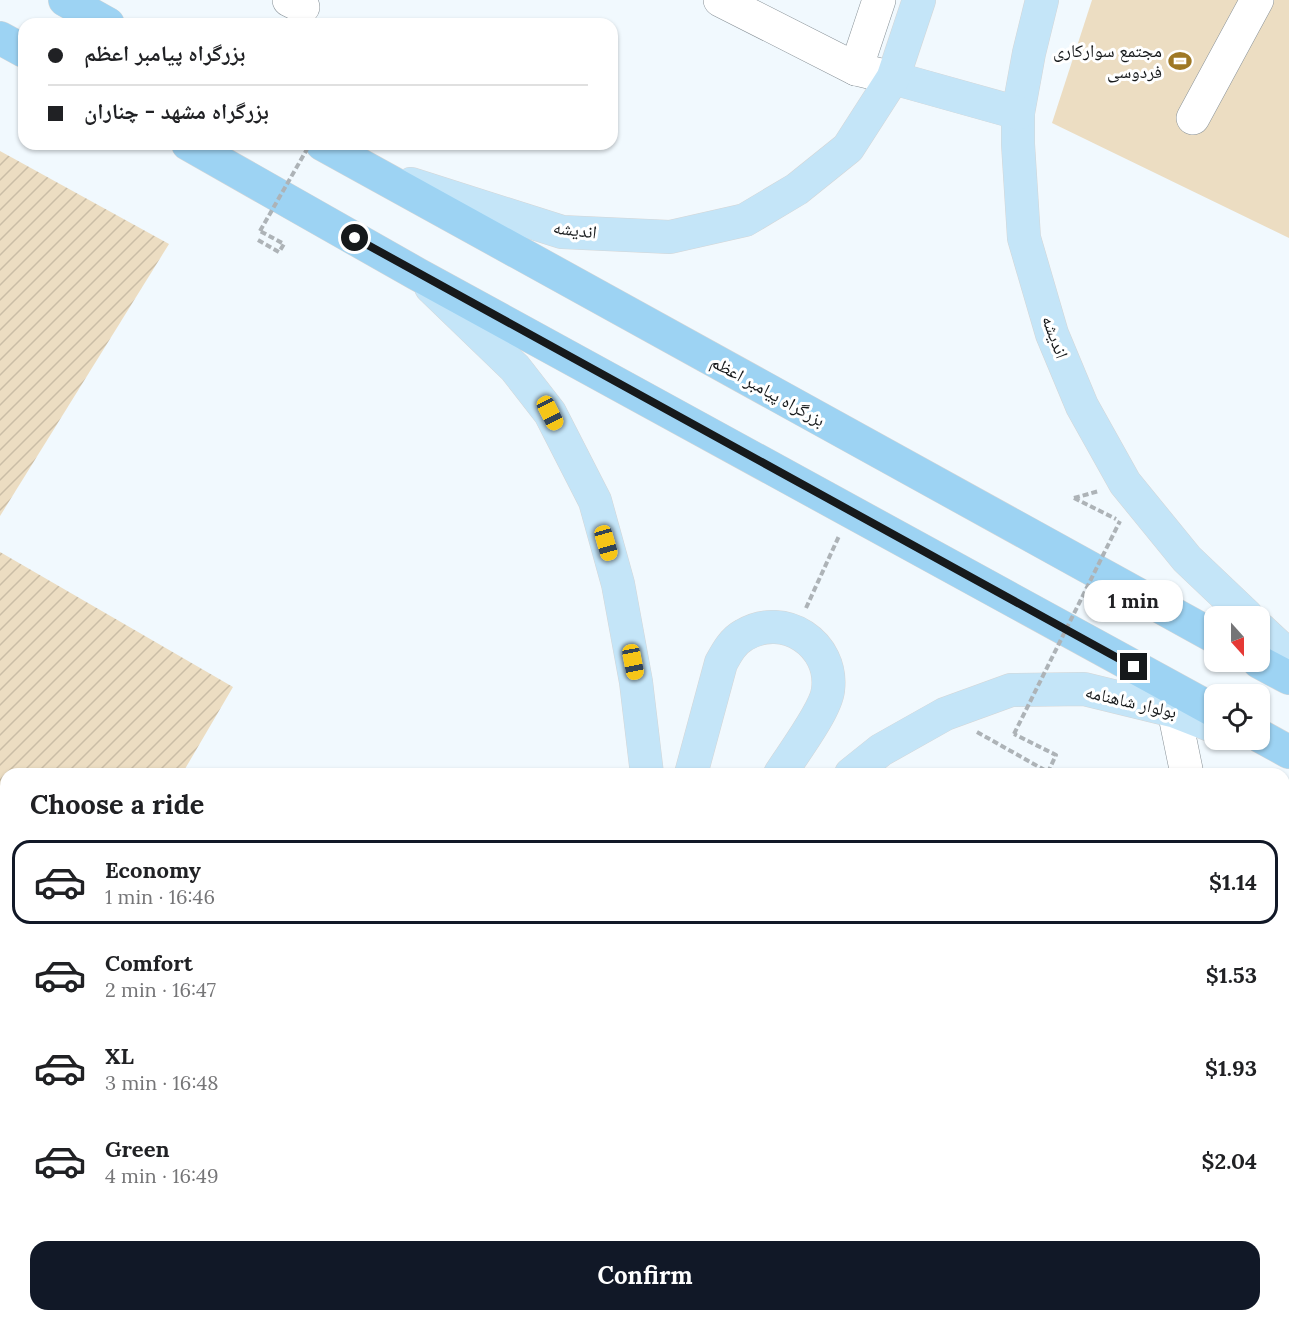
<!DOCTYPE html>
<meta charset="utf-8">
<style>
body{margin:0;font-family:Lora,"Noto Naskh Arabic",serif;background:#f2f2f2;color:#202124;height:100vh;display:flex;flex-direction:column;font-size:22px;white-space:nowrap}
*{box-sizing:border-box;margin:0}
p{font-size:20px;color:#757577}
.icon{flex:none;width:33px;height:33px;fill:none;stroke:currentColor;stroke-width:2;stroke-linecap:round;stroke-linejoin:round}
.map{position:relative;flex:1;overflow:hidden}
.details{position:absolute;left:0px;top:768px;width:1290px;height:554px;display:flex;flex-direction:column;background:#fff;border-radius:18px 18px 0 0;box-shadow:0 2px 4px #0004}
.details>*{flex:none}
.hud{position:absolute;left:18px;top:18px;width:600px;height:132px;border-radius:18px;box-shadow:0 2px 4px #0004;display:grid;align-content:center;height:132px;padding:0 30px;background:#fff}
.needle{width:39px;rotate:159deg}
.fabs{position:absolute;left:1204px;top:606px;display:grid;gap:12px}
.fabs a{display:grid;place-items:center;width:66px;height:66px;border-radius:12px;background:#fff;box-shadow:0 2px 4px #0004;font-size:30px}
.end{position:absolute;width:27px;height:27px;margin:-14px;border:8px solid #16191b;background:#fff;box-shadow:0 0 0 3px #fff}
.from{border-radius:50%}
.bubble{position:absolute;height:42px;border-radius:18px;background:#fff;box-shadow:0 2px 4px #0004;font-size:20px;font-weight:700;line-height:42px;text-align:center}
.car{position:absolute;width:18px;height:36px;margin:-18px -9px;border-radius:8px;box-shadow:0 0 4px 2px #0007;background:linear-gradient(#f5c518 24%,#345 0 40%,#f5c518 0 76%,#345 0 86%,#f5c518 0)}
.hud b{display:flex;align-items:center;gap:21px;height:57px;font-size:22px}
.hud b+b{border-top:2px solid #e0e0e0}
.hud i{width:15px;height:15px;background:#202124}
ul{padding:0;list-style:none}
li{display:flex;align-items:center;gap:18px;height:84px;margin:0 12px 9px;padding:0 18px;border:3px solid transparent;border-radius:18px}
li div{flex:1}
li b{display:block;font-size:22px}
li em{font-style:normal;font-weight:700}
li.on{border-color:#111827}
li>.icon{width:54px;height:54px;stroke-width:1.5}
h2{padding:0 30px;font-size:27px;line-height:72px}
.button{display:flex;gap:12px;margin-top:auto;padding:12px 30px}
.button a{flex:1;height:69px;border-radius:18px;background:#111827;color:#fff;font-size:24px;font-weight:700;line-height:69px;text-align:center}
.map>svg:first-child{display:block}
.park{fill:#ecddc2}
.garden{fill:url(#garden-furrows)}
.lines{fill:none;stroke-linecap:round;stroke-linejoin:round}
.minor-casing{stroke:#889197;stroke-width:34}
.major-casing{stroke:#d5d6d6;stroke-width:34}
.highway-casing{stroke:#d5d6d6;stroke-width:34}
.path{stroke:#adb3b7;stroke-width:4;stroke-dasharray:6 3;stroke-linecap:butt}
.minor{stroke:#fff;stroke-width:33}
.major{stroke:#c4e5f8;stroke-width:33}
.highway{stroke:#9dd3f3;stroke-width:33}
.path-bridge{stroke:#adb3b7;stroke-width:4;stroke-dasharray:6 3;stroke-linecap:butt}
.route{stroke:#16191b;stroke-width:8}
.labels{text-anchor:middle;stroke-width:6;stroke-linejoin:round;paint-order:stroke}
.poi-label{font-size:18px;fill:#16191b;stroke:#fff;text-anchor:end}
.street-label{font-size:18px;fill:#16191b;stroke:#fff}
</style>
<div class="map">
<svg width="1289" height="1321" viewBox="0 0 1289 1321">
<defs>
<pattern id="garden-furrows" width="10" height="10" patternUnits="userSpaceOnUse" patternTransform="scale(1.5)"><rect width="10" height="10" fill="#ecddc2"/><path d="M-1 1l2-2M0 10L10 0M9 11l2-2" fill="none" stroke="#cabda6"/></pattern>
</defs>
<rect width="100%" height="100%" fill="#f1f9fe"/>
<path class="park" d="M1092 0H1289V238L1052 123Z"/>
<g class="garden">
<path d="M0 151 169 244 0 516Z"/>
<path d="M0 552 233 687 182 774H6V1316H408L406 1321H0Z"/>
<path d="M1284 903 1289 905V1321H662L664 1316H1284Z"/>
</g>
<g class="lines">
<g class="minor-casing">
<g id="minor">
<path d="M289 0 303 7"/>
<path d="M720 0 856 69 893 78"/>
<path d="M856 69 879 0"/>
<path d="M1193 118 1257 0"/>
<path d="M1174 711 1187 774"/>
<path d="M1284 841 1289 843"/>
<path d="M0 1024 6 1028"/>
<path d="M718 1316 729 1321"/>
<path d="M618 1321 620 1316"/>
<path d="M1066 1321 1068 1316"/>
</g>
</g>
<g class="major-casing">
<g id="major">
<path d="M1042 0 1029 53 1018 113V144L1024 238 1052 334 1082 406 1125 483 1187 559 1247 616"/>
<path d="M893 78 1018 113"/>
<path d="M411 184 562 232 670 237 745 220 797 189 848 148 893 78 919 0"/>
<path d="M431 287 515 368 550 413 595 501 618 584 636 682 647 774"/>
<path d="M1260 629 1289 656"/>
<path d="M691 774 721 663C727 652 733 641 744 635 784 611 834 644 828 690 826 710 792 755 780 774"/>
<path d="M851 774 881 750 945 714 1011 690 1084 689 1174 711 1215 727"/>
<path d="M492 1321 494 1316"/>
<path d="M561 1321 563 1316"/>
</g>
</g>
<g class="highway-casing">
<g id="highway">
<path d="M65 0 108 24"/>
<path d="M0 38 24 51"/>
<path d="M188 144 417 274 1215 711"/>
<path d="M322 144 1215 637"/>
<path d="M1259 662 1289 678"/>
<path d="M1260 736 1289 752"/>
</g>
</g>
<g class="path">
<path d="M258 240 279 252 284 244 260 231"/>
<path d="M1074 498 1099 491"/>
<path d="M1074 498 1116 519"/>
<path d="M806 608 839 536"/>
<path d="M977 732 1048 772 1056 755 1014 734"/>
</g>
<use href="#minor" class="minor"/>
<use href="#major" class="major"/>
<use href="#highway" class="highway"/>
<g class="path-bridge">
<path d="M260 231 310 144"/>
<path d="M1014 734 1120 521"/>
</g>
</g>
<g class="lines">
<path class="route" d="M355 238 1134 667"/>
</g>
<defs>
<g id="stadium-bare" transform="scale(1.8)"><path d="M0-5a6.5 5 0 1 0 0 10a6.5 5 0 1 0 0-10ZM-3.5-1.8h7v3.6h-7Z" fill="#9f7825" stroke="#fff" stroke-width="2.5" paint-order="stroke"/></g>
</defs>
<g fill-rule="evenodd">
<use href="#stadium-bare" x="1180" y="61"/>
</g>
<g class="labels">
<g class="poi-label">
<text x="1162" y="57">مجتمع سوارکاری<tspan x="1162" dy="21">فردوسی</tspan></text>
</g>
<g class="street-label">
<text transform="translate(575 230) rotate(7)" y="6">اندیشه</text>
<text transform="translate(1055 337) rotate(70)" y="6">اندیشه</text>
<text transform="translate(768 391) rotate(29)" y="6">بزرگراه پیامبر اعظم</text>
<text transform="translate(1131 702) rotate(13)" y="6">بولوار شاهنامه</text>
</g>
</g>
</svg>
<div class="fabs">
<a><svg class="needle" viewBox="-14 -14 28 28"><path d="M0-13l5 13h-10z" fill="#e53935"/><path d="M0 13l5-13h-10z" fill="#757577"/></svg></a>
<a><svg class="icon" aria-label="locate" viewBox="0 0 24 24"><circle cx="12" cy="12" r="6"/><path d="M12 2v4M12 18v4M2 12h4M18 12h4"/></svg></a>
</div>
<i class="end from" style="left:355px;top:238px"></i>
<i class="end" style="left:1134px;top:667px"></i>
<div class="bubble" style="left:1084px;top:580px;width:99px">1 min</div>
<i class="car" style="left:550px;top:413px;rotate:153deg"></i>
<i class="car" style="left:606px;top:543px;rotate:164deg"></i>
<i class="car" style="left:633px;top:662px;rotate:169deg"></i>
<div class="hud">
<b><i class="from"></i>بزرگراه پیامبر اعظم</b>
<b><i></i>بزرگراه مشهد - چناران</b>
</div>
<section class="details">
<h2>Choose a ride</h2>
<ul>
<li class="on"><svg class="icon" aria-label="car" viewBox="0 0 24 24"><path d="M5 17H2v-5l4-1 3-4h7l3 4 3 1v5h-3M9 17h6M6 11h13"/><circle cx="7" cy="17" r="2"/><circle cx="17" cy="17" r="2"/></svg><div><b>Economy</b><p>1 min · 16:46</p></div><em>$1.14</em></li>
<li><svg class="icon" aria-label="car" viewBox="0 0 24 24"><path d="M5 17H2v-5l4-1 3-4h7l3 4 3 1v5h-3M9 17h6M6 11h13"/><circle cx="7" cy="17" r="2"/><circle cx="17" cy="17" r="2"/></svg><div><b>Comfort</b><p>2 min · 16:47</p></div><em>$1.53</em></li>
<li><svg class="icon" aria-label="car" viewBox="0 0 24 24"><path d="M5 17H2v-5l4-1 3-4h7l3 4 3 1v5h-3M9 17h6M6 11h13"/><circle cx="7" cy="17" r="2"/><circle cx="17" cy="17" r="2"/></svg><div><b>XL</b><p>3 min · 16:48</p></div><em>$1.93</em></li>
<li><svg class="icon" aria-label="car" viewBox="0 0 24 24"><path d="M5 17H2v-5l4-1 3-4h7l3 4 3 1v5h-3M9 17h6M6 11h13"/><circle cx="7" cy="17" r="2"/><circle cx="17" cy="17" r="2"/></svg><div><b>Green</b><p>4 min · 16:49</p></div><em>$2.04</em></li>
</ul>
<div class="button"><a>Confirm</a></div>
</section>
</div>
